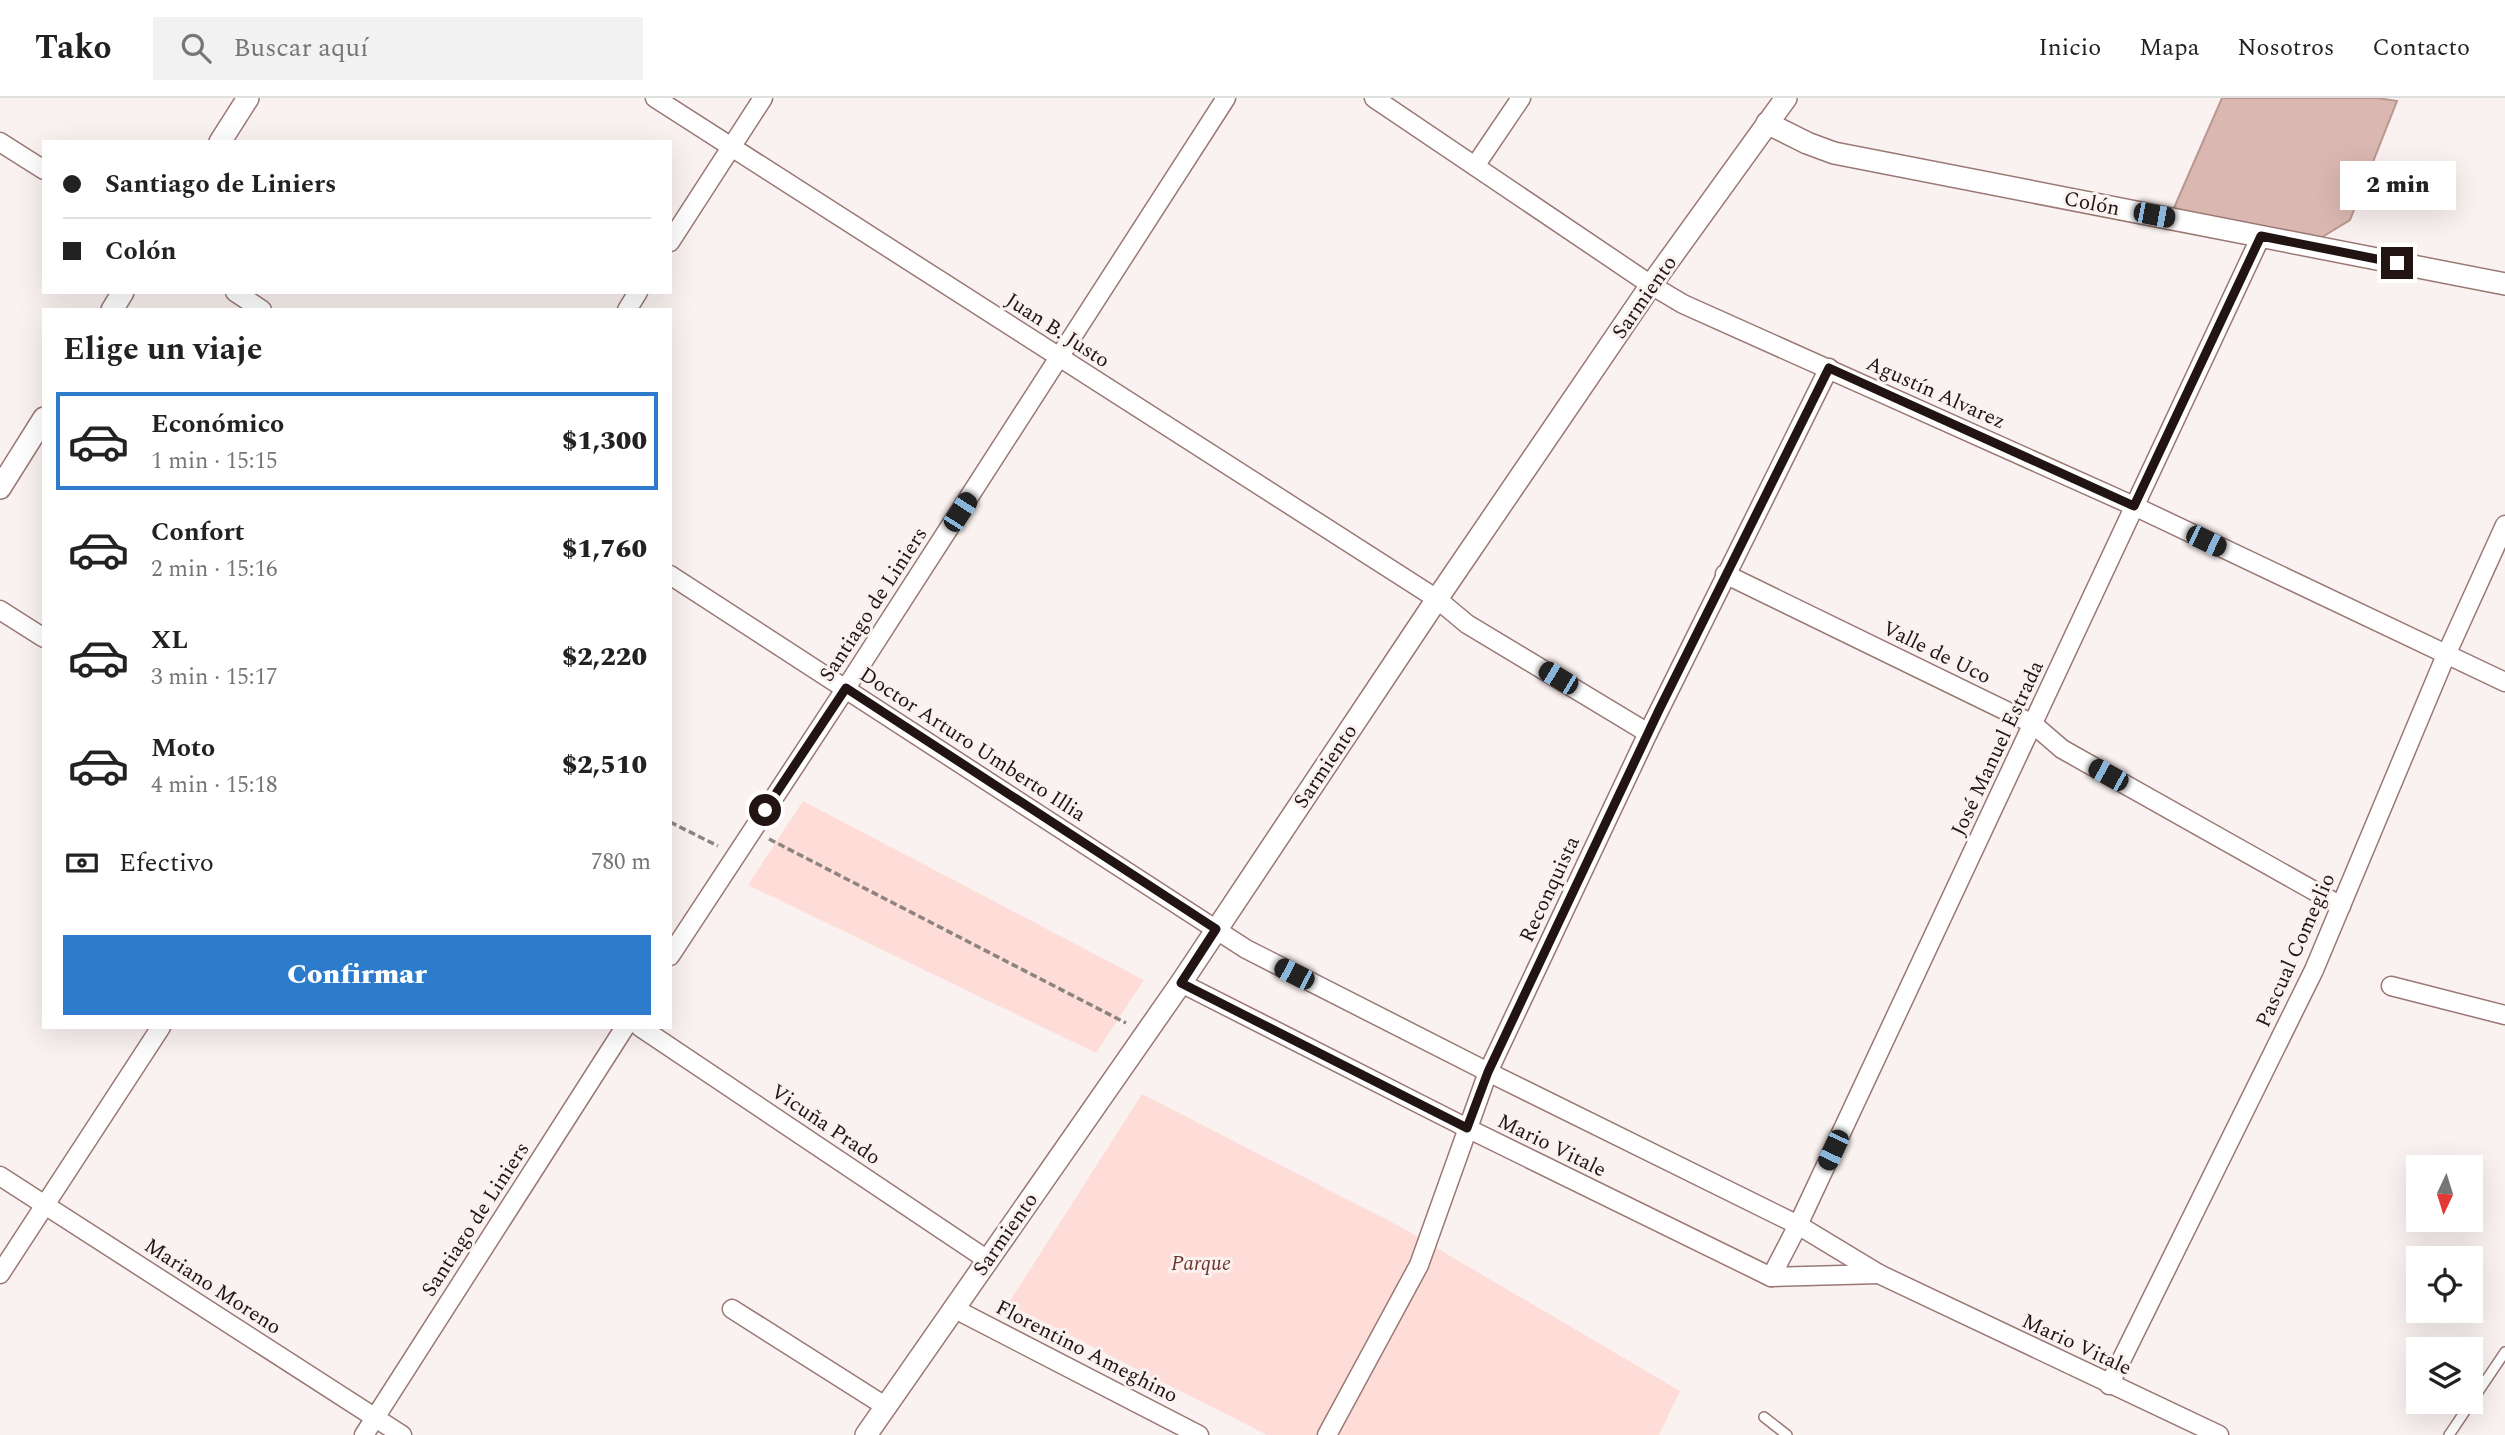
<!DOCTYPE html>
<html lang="es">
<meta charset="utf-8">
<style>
body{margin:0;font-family:Spectral,serif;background:#f2f2f2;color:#222;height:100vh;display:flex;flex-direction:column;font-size:26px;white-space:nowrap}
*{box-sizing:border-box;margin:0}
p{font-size:23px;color:#767676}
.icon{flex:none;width:38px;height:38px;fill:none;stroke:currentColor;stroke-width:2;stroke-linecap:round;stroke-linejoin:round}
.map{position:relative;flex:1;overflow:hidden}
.drawer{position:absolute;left:42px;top:210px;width:630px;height:721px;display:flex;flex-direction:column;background:#fff;border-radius:0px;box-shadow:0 7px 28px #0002}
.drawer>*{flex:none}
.banner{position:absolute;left:42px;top:42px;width:630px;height:154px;border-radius:0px;box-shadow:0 7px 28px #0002;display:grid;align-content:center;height:154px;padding:0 21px;background:#fff}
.needle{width:46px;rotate:184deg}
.buttons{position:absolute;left:2406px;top:1057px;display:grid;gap:14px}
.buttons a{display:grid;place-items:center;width:77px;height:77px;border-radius:0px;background:#fff;box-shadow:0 7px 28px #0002;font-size:35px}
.end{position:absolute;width:32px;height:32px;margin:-16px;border:9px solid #211412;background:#fff;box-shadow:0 0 0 4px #fff}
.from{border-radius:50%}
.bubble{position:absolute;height:49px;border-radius:0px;background:#fff;box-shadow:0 7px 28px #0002;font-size:23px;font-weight:800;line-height:49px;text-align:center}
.car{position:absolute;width:21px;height:42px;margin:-21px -10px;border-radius:9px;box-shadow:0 0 5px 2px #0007;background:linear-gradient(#222 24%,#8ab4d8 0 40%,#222 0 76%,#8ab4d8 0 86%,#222 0)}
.banner b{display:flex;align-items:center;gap:24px;height:66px;font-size:26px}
.banner b+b{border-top:2px solid #e0e0e0}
.banner i{width:18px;height:18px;background:#222}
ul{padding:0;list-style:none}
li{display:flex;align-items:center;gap:21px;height:98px;margin:0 14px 10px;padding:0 7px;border:4px solid transparent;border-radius:0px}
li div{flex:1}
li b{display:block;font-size:26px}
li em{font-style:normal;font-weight:800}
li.active{border-color:#2d7ccb}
li>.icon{width:63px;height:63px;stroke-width:1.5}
h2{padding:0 21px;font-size:32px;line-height:84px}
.pay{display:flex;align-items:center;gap:18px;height:77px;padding:0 21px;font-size:26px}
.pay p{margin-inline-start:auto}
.button{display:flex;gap:14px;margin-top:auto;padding:14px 21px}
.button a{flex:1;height:80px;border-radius:0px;background:#2d7ccb;color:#fff;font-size:28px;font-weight:800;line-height:80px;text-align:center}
header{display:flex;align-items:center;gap:42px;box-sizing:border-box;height:98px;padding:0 35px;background:#fff;border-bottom:2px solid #e0e0e0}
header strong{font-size:33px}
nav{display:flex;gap:38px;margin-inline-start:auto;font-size:24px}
.search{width:490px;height:63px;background:#f2f2f2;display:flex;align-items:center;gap:18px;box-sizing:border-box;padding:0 24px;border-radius:0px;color:#767676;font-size:26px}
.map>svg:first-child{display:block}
.green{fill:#feddd8}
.building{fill:#dbb7b1;stroke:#ba9791;stroke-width:2}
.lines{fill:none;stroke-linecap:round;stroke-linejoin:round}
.service-casing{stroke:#9a7873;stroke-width:12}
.minor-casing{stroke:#9a7873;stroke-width:21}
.tertiary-casing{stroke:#9a7873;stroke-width:24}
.path{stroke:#8d8381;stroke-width:3.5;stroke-dasharray:7 3.5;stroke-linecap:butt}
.service{stroke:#fff;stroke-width:9}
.minor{stroke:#fff;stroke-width:18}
.tertiary{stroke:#fff;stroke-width:21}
.route{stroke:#211412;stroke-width:9}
.labels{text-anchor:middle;stroke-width:6;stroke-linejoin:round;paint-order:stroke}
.street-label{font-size:21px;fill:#211412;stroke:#faf2f1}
.park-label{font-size:21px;font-style:italic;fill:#6e342d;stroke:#faf2f1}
</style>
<header>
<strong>Tako</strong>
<div class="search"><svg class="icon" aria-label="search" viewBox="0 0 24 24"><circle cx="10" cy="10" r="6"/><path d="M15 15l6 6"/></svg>Buscar aquí</div>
<nav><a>Inicio</a><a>Mapa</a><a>Nosotros</a><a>Contacto</a></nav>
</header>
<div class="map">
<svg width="2505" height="1337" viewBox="0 0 2505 1337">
<rect width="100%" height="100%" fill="#faf2f1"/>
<g class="green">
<path d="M803 703 1144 882 1096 955 748 787Z"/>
<path d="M1142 996 1401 1129 1680 1293 1659 1337H1267L1008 1206Z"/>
</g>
<path class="building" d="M2222 0H2377L2397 3 2350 122 2319 141 2173 112Z"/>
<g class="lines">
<g class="service-casing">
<g id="service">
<path d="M1764 1319 1787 1337"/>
<path d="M2449 1337 2505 1254"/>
</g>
</g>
<g class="minor-casing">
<g id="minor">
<path d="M655 0 1437 501 1467 526 1648 635"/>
<path d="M1374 0 1651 187 1683 206 2134 408 2505 584"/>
<path d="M0 44 44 72"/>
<path d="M1475 68 1521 0"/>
<path d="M670 144 763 0"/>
<path d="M235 194 262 212"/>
<path d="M627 212 638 194"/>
<path d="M1725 476 2033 626 2062 651 2341 808"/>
<path d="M670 477 1246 851 1488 974 1798 1127 1879 1176 2219 1337"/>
<path d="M0 512 44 540"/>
<path d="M670 858 846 590 1226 0"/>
<path d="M1181 885 1467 1030 1771 1179 1879 1176"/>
<path d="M2391 888 2505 917"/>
<path d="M640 929 986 1161"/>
<path d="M0 1078 402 1337"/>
<path d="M0 1176 161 929"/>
<path d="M1771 1179 1798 1127 2261 138"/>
<path d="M953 1210 1199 1337"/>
<path d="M732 1211 885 1308"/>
<path d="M2109 1287 2314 872 2446 557 2505 427"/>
<path d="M364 1337 625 929"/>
<path d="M1327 1337 1419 1167 1488 974 1648 635 1829 270"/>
</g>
</g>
<g class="tertiary-casing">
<g id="tertiary">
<path d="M1767 25 1807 45 1834 55 2505 186"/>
<path d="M220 44 248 0"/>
<path d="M112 212 123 194"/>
<path d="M0 390 44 320"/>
<path d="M866 1337 1181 885 1437 501 1651 187 1786 0"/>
</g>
</g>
<g class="path">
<path d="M670 724 718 748"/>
<path d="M769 741 1126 925"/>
</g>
<use href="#service" class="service"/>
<use href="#minor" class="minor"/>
<use href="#tertiary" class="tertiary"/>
</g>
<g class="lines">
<path class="route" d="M765 712 846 590 1216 831 1181 885 1467 1030 1488 974 1659 612 1829 270 2134 408 2261 138 2397 165"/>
</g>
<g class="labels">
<g class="street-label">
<text transform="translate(2092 105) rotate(11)" y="7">Colón</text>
<text transform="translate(1644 199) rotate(-55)" y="7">Sarmiento</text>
<text transform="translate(1058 232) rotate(33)" y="7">Juan B. Justo</text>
<text transform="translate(1936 294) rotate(24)" y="7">Agustín Alvarez</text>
<text transform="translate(873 506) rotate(-57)" y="7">Santiago de Liniers</text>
<text transform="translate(1937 554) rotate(26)" y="7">Valle de Uco</text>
<text transform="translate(973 646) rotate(33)" y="7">Doctor Arturo Umberto Illia</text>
<text transform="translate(1997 650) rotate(-65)" y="7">José Manuel Estrada</text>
<text transform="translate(1325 668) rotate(-56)" y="7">Sarmiento</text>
<text transform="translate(1549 791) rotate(-65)" y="7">Reconquista</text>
<text transform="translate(2295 852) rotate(-66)" y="7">Pascual Comeglio</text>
<text transform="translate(826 1026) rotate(34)" y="7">Vicuña Prado</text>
<text transform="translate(1552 1047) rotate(26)" y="7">Mario Vitale</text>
<text transform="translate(475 1121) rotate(-57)" y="7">Santiago de Liniers</text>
<text transform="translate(1005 1136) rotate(-55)" y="7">Sarmiento</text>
<text transform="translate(213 1188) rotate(33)" y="7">Mariano Moreno</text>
<text transform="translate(2077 1246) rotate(25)" y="7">Mario Vitale</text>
<text transform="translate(1087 1253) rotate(27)" y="7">Florentino Ameghino</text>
</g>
<g class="park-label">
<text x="1201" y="1172">Parque</text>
</g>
</g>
</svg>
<div class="buttons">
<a><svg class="needle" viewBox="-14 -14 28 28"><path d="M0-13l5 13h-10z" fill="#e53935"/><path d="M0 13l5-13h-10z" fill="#767676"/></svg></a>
<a><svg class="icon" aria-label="locate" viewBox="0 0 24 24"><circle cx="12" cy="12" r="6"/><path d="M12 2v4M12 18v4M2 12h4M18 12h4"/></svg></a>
<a><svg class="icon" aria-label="layers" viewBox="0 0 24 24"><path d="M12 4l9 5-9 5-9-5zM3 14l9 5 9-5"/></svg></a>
</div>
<i class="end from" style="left:765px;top:712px"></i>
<i class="end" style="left:2397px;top:165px"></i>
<div class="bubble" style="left:2340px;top:63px;width:116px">2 min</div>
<i class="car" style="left:2154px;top:117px;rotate:101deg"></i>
<i class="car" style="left:960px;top:414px;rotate:33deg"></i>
<i class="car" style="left:2206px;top:443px;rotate:116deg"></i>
<i class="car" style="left:1558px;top:580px;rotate:301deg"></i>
<i class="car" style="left:2108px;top:677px;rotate:299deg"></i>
<i class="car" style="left:1294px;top:876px;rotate:297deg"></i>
<i class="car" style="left:1833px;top:1052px;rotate:205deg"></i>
<div class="banner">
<b><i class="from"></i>Santiago de Liniers</b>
<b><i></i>Colón</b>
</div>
<section class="drawer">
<h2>Elige un viaje</h2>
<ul>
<li class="active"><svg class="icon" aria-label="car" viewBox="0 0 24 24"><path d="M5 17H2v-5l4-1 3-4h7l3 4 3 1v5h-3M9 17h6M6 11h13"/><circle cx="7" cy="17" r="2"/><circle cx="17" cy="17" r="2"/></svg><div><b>Económico</b><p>1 min · 15:15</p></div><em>$1,300</em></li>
<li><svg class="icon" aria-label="car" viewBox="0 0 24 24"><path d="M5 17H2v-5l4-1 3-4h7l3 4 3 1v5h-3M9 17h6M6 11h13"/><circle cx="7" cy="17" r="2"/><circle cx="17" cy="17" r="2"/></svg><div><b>Confort</b><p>2 min · 15:16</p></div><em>$1,760</em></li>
<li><svg class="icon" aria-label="car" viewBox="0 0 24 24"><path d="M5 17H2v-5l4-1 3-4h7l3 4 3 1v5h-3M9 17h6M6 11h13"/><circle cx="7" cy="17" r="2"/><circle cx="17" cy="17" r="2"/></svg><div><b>XL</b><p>3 min · 15:17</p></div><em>$2,220</em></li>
<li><svg class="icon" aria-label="car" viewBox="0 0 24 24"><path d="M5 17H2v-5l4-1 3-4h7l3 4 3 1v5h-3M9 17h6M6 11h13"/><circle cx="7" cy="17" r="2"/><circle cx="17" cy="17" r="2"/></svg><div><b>Moto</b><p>4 min · 15:18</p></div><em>$2,510</em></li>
</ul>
<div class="pay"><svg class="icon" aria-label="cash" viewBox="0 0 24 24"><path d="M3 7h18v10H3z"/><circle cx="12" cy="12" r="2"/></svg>Efectivo<p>780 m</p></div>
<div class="button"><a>Confirmar</a></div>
</section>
</div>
